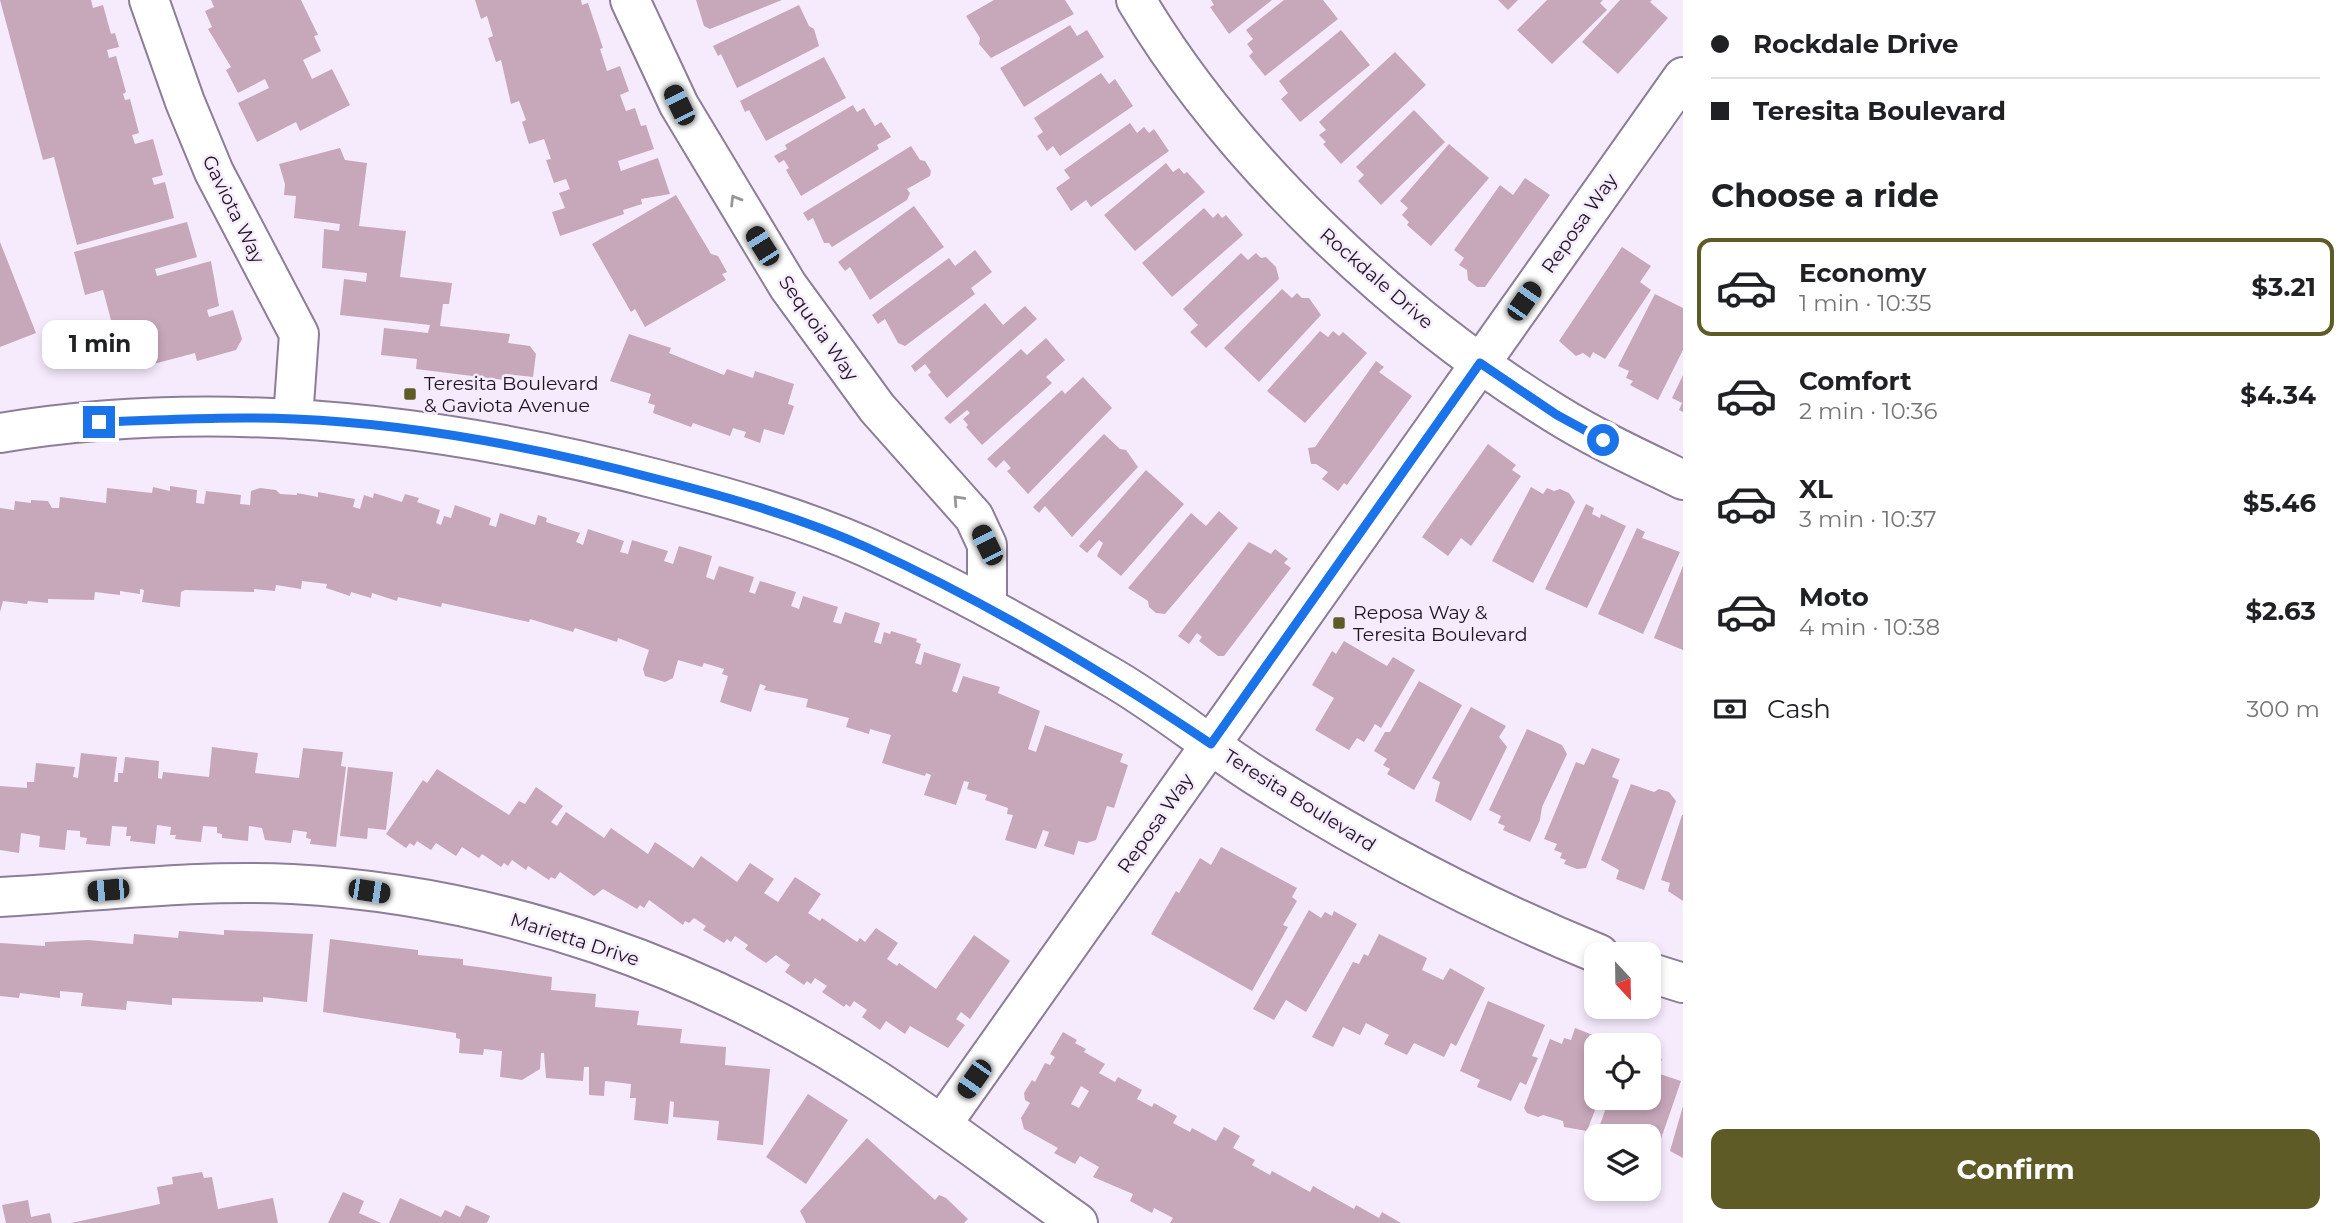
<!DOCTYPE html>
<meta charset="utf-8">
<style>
body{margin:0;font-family:Montserrat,sans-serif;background:#f2f2f2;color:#202124;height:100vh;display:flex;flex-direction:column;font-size:26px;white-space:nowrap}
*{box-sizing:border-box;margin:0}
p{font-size:23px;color:#757577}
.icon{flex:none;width:38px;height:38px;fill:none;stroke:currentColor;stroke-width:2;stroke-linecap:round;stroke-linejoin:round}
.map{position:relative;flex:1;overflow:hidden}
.drawer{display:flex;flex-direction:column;background:#fff;width:665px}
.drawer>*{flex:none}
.banner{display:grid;align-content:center;height:154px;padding:0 28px;background:#fff}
.needle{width:46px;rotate:158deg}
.fabs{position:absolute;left:1584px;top:942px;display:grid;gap:14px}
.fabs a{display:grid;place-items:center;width:77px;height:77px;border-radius:14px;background:#fff;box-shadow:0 4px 10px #0003;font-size:35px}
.end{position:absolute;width:32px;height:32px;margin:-16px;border:9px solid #1a73e8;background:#fff;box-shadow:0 0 0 4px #fff}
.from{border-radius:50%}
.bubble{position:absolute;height:49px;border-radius:14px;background:#fff;box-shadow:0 4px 10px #0003;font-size:23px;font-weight:700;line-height:49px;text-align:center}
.car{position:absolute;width:21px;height:42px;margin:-21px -10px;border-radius:9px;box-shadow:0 0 5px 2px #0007;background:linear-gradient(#222 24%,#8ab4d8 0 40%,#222 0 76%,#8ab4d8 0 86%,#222 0)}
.banner b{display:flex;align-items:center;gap:24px;height:66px;font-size:26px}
.banner b+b{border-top:2px solid #e0e0e0}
.banner i{width:18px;height:18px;background:#202124}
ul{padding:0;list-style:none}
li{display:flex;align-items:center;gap:21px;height:98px;margin:0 14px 10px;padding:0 14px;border:4px solid transparent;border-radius:14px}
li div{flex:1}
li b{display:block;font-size:26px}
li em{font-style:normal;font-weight:700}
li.current{border-color:#5f5b27}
li>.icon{width:63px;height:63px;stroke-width:1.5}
h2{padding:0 28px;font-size:32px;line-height:84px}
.pay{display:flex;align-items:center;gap:18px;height:77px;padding:0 28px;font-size:26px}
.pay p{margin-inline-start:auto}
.cta{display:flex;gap:14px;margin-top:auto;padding:14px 28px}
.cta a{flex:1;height:80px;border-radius:14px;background:#5f5b27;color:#fff;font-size:28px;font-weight:700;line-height:80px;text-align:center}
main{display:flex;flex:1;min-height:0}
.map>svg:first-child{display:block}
.building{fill:#c7a7ba;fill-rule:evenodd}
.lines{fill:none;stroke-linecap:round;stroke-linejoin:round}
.minor-casing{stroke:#8d7d98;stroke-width:42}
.tertiary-casing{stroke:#8d7d98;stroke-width:42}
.minor{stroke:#fff;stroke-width:38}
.tertiary{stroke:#fff;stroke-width:38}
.oneway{stroke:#99969b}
.route{stroke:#1a73e8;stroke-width:9}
.poi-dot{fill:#5f5b27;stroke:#f6ebfd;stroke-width:2.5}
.labels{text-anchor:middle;stroke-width:5;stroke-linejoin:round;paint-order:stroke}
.street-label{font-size:19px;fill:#1c1520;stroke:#f6ebfd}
.poi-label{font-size:19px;fill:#1c1520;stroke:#f6ebfd;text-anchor:start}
</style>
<main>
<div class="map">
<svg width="1683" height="1223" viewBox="0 0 1683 1223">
<rect width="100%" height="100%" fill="#f6ebfd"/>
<g class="building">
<path d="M0 0H91L93 8 103 5 111 34 115 33 119 47 107 50 109 58 116 56 126 92 123 94 125 100 130 99 139 133 132 135 135 144 153 139 163 175 152 178 154 185 165 182 174 218 77 245 54 157 43 160Z"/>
<path d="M211 0H301L318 35 314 36 321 51 303 60 312 79 332 69 350 105 300 131 296 122 257 142 238 103 269 88 265 79 238 93 226 70 231 67 208 29 212 27 205 11 214 7Z"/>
<path d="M475 0H581L582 5 588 3 603 48 600 49 607 71 620 66 629 91 620 95 626 111 635 108 641 126 646 125 654 149 618 161 621 171 658 158 670 194 641 199 642 204 623 210 624 214 560 236 552 212 565 208 559 193 570 189 566 179 554 183 546 160 551 159 544 139 529 144 522 122 526 120 519 101 511 104 501 60 496 62 488 38 493 36 487 16 481 19Z"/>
<path d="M696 0H782L710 29 704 26Z"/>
<path d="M994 0H1065L1074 14 991 58 979 44 980 38 966 16Z"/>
<path d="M1211 0H1272L1229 34 1210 7 1214 5Z"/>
<path d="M1284 0H1323L1338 19 1265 76 1249 56 1253 52 1247 44 1253 39 1246 30Z"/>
<path d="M1498 0H1518L1508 10Z"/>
<path d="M1547 0H1603L1600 3 1607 10 1552 64 1517 30Z"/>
<path d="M1620 0H1652L1650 2 1668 18 1618 74 1582 42Z"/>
<path d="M799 5 809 26 814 29 819 46 737 88 721 54 718 56 713 46Z"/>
<path d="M1070 25 1077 36 1087 30 1104 57 1024 107 1000 68Z"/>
<path d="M1341 30 1370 65 1300 122 1281 99 1288 93 1279 81Z"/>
<path d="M1395 52 1426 85 1341 164 1323 144 1326 142 1319 135 1326 130 1319 122Z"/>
<path d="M824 57 846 98 766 141 749 110 745 112 740 101Z"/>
<path d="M1101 73 1109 84 1115 79 1133 106 1060 156 1053 146 1047 151 1037 136 1043 132 1034 118Z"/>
<path d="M853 105 857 112 864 108 875 126 881 122 891 137 877 145 879 149 801 196 786 170 789 168 784 160 779 163 774 156 787 149 785 145Z"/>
<path d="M1414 110 1445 142 1381 205 1358 181 1364 175 1356 167Z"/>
<path d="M1130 123 1137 133 1144 127 1149 133 1154 129 1169 151 1091 207 1086 200 1071 211 1056 188 1070 178 1064 170Z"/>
<path d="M1449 144 1489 178 1431 246 1407 225 1409 222 1402 215 1408 208 1400 201Z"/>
<path d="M911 146 920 160 925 161 931 171 930 176 907 189 910 193 907 200 832 247 829 243H824L813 218 808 221 803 213Z"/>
<path d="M340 148 345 160 367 163 359 226 406 231 400 277 452 283 449 304H443L440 326 510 334 508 343 530 346 536 354 533 377 505 374 504 380 416 369 417 359 381 355 384 328 428 333 430 325 340 315 344 279 366 282 367 273 322 268 324 229 339 231 340 224 294 218 296 196 284 195 285 184 279 164Z"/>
<path d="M1166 163 1173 172 1179 168 1184 174 1187 172 1205 192 1135 251 1104 215Z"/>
<path d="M1525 178 1550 195 1485 287H1477L1468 280 1467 270 1459 265 1464 258 1454 250 1500 185 1513 195Z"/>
<path d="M676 195 711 254 718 256 727 272 722 274 726 280 645 327 635 309 631 312 592 244Z"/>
<path d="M914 206 944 247 870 300 850 267 845 271 838 262Z"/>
<path d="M1204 208 1213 218 1218 213 1222 218 1226 215 1243 235 1172 297 1142 263Z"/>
<path d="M187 222 197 257 155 269 157 276 211 261 219 306 207 310 209 317 233 310 242 339 236 350 197 361 195 353 146 366 144 357 128 361 120 333 115 335 103 290 85 295 74 252Z"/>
<path d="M0 242 36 333 0 347Z"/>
<path d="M1622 247 1651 266 1640 282 1651 290 1605 359 1593 352 1590 358 1583 353 1576 356 1559 341Z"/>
<path d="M975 250 992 272 971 288 975 294 905 346 898 343 885 319 878 324 872 315 949 258 955 266Z"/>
<path d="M1241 253 1248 260 1256 253 1261 258 1266 257 1276 267 1279 279 1206 348 1190 332 1198 325 1183 309Z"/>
<path d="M1282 289 1292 298 1297 293 1302 298H1309L1321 315 1259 382 1224 348Z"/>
<path d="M1655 294 1683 308V350L1658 400 1630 385 1633 381 1626 378 1629 371 1618 366Z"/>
<path d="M985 303 1003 325 1025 306 1037 319 947 398 928 375 931 372 925 364 915 372 911 366Z"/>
<path d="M1320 331 1328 337 1333 331 1339 336 1343 332 1367 353 1305 423 1267 391Z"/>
<path d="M629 334 671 348 669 353 724 375 727 369 753 378 755 371 794 384 788 404 794 406 784 435 764 429 760 443 744 437 746 432 733 428 730 436 693 423 691 427 653 413 655 405 648 403 651 394 610 381Z"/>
<path d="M1046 338 1065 360 1046 377 1052 383 982 445 966 427 968 425 963 419 970 413 967 410 950 424 944 418 1021 349 1027 355Z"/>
<path d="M1376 361 1384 367 1379 372 1412 396 1347 485 1344 483 1338 491 1322 479 1328 472 1316 464H1311L1308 448 1315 447Z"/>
<path d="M1683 375V412L1679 410 1682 403 1672 398Z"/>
<path d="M1083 377 1112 408 1028 494 1007 471 1011 468 1004 460 996 468 987 459 1062 390 1065 394Z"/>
<path d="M1104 434 1120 449 1126 450 1138 467 1072 537 1045 506 1039 513 1033 507Z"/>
<path d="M1488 444 1516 465 1512 470 1521 476 1471 546 1461 538 1448 556 1422 537Z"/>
<path d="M1146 470 1184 504 1121 576 1097 556 1103 543 1099 540 1087 553 1079 546Z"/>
<path d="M170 486 197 490 196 503 204 504 206 491 241 495 240 504 250 505 251 491 260 488 276 490 280 494 297 495V493L318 497V492L355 499 353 507 360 509 364 495 373 498 374 493 402 502 405 494 419 498 417 502 440 510 436 523 441 525 444 516 451 518 455 505 491 518 489 525 496 527 500 513 535 525 538 515 547 518 546 522 580 533 576 542 583 545 588 529 624 541 620 552 628 554 632 540 668 551 664 561 673 564 679 546 712 556 706 577 714 580 719 566 754 577 749 592 755 594 760 581 796 592 791 606 799 609 803 596 838 607 833 622 841 624 845 612 880 623 874 642 881 644 884 632 890 634 891 631 917 639 916 642 921 644 915 663 921 665 924 652 961 664 952 691 957 693 963 676 1000 687 998 693 1040 711 1028 749 1036 752 1045 725 1123 754 1120 762 1128 765 1114 808 1107 806 1096 840 1087 843 1078 841 1074 855 1044 846 1049 832 1043 830 1036 849 1005 840 1013 815 1007 814 1008 808 985 800 987 795 967 789 969 782 964 781 956 805 924 795 931 775 926 773 925 776 882 763 891 735 870 729 869 734 846 727 849 718 806 707 808 699 764 690 766 686 760 684 751 712 720 702 728 676 722 674 724 669 704 663 702 667 678 660 673 678 665 682 645 676 643 669 649 650 618 638 617 642 575 628 573 632 530 619 529 622 442 603 441 607 398 597 397 601 372 593 371 598 351 592 350 596 326 588 327 584 302 581 301 589 276 585 275 591 254 589V592L185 590 181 592 180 607 142 602 144 590 140 589V594L120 591V595L95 592 94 600 48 599V603L28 601 27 604 3 601 0 612V508L14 510 15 501 31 503V500L48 501 52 508H59L60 497 106 503 107 488 152 493 153 487 170 491Z"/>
<path d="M1531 487 1543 494 1547 488 1554 491 1560 489 1569 493 1575 502 1533 583 1492 561Z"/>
<path d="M1586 504 1594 508 1592 514 1600 518 1601 514 1626 526 1587 608 1545 589Z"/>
<path d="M1219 511 1238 528 1165 614 1156 613 1149 607 1148 601 1128 588 1191 513 1206 526Z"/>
<path d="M1637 528 1645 532 1642 538 1680 552 1643 634 1598 614Z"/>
<path d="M1249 542 1271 554 1275 549 1288 559 1284 563 1291 568 1224 656H1218L1199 641 1202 637 1197 633 1189 644 1178 636Z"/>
<path d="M1683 566V650L1654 638Z"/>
<path d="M1344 641 1387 666 1393 657 1415 670 1381 728 1375 724 1364 742 1357 738 1349 750 1315 730 1334 698 1312 685 1332 651 1336 654Z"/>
<path d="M1419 681 1462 705 1414 790 1387 774 1390 769 1383 765 1387 759 1374 751 1385 732H1390Z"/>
<path d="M1471 707 1506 726 1499 737 1507 747 1471 821 1435 801 1440 782 1432 778Z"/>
<path d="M1527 729 1562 745 1567 754 1542 807 1540 820 1530 842 1503 830 1505 826 1498 823 1501 816 1489 810Z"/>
<path d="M212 747 258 753 255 773 299 778 303 748 343 752 341 766 346 767 336 847 310 844 311 839 306 838 307 832 293 830 291 843 265 840 262 828 249 826 248 841 222 838V834L217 833V827L203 826 201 842 175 839 176 835H170L171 827 157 825 155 844 130 841 131 836H126L127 827 112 826 110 846 86 844 87 838 80 837V831L67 830 65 850 39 847 40 836 21 833 19 853 0 850V786L27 788V782H34L36 763 75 767 73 777 78 778 81 753 117 757 114 782H118V773H123L125 757 159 761 158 778 162 779 163 772 209 777Z"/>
<path d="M1592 748 1620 759 1612 777 1619 780 1586 868 1577 869 1564 864 1566 860 1560 858 1562 853 1554 850 1557 844 1544 839 1576 762 1584 765Z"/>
<path d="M348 767 393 772 386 830 368 828 367 839 340 836Z"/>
<path d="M437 769 509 815 519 801 525 804 536 787 563 806 551 822 557 826 566 812 604 838 611 828 648 854 655 842 693 868 701 856 737 882 750 863 774 879 764 893 778 902 795 877 821 894 808 913 820 921 822 918 857 942 860 938 865 942 876 928 898 943 887 959 897 966 899 963 936 989 974 935 1010 961 970 1019 961 1012 956 1019 965 1025 948 1048 910 1026 905 1034 886 1021 880 1030 862 1017 867 1010 854 1001 850 1007 846 1004 844 1007 822 992 827 986 815 978 811 984 807 981 804 985 785 972 790 965 776 955 766 963 745 949 748 945 735 936 731 942 727 939 724 943 703 930 706 926 694 918 689 923 685 921 683 925 649 900 644 908 640 905 637 909 603 889 594 896 560 872 555 879 551 877 549 880 528 866 526 870 512 860 508 866 504 863 501 867 482 854 479 858 462 847 456 856 436 843 431 850 417 841 414 846 410 843 406 848 386 834 423 780 427 783Z"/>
<path d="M1631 784 1654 792 1659 789 1669 792 1676 801 1644 890 1616 879 1619 870 1601 860Z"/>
<path d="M1682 815H1683V901L1668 891 1670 883 1661 880Z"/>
<path d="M1221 847 1297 888 1292 897 1297 901 1283 925 1288 927 1252 991 1151 934 1176 891 1179 893 1200 858 1211 865Z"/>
<path d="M1309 910 1321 918 1325 912 1332 916 1334 911 1357 924 1306 1012 1286 1000 1274 1020 1253 1009Z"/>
<path d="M224 930 313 934 307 1002 263 997V1002L172 998V1005L127 1001 126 1010 81 1006 83 993 60 991V998L20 993 19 998 0 996V943L45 946V942L88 940 133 944 134 934 178 938 179 931 224 935Z"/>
<path d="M1379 934 1427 958 1422 970 1443 980 1450 968 1485 988 1456 1046 1451 1043 1444 1057 1414 1043 1407 1055 1384 1044 1389 1035 1366 1023 1360 1035 1343 1027 1333 1047 1312 1037 1353 962 1359 964 1364 954 1368 956Z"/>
<path d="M330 939 418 950V955L463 959V965L552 977 551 990 596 994 595 1007 639 1011 637 1025 682 1029 680 1043 726 1047 725 1065 770 1069 763 1145 717 1140 719 1121 673 1117 674 1102 670 1101 668 1124 634 1120 636 1098H630L631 1084 605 1081 604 1096 589 1095V1067H584L583 1081 546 1078 544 1053H541L540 1069 522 1080 500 1077 502 1051 484 1049 483 1055 459 1053 460 1039 456 1038V1033L323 1012Z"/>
<path d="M1488 1001 1545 1025 1532 1056 1538 1058 1526 1085 1520 1082 1511 1101 1477 1087 1480 1080 1460 1071Z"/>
<path d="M1575 1028 1603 1039 1601 1045H1596V1059L1585 1087 1596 1091V1097H1600L1587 1131 1564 1127 1563 1121 1543 1115 1538 1117 1527 1113 1524 1108 1550 1039 1562 1044 1564 1038 1571 1040Z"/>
<path d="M1063 1032 1077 1040 1075 1043 1086 1049 1084 1052 1105 1064 1099 1073 1115 1082 1118 1077 1142 1090 1137 1099 1152 1107 1154 1103 1177 1116 1173 1123 1190 1132 1192 1128 1216 1141 1224 1127 1240 1136 1233 1148 1255 1160 1252 1165 1270 1175 1272 1171 1310 1192 1313 1186 1354 1209 1356 1205 1379 1218 1382 1212 1401 1223H1170L1173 1218 1154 1208 1152 1213 1130 1201 1133 1194 1093 1177 1099 1167 1080 1156 1075 1164 1054 1153 1058 1148 1024 1129 1021 1118 1030 1103 1025 1100 1024 1093 1032 1080 1035 1082 1045 1063 1050 1065 1055 1057 1050 1054ZM1081 1086 1089 1091 1079 1108 1071 1104Z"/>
<path d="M1648 1055 1662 1059 1657 1073 1681 1081 1655 1156 1648 1154V1136H1615L1598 1130 1610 1097H1648Z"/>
<path d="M808 1094 848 1120 806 1184 766 1157Z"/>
<path d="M1683 1106V1158L1670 1151Z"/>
<path d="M867 1138 935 1200 939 1195 946 1198 968 1219 964 1223H806L800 1211Z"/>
<path d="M202 1172 204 1178 212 1177 218 1209 273 1198 278 1223H71L160 1204 157 1187 173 1184 172 1177Z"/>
<path d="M343 1192 364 1201 359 1213 381 1223H328Z"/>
<path d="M400 1198 441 1217 445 1210 460 1217 466 1205 490 1216 487 1223H389Z"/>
<path d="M28 1200 31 1217 50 1213 52 1223H6L2 1205Z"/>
</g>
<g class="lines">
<g class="minor-casing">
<g id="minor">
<path d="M149 0 185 102 214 172 299 334 293 419"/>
<path d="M630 0 679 105 788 286 877 408 974 517 987 545V607"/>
<path d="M1136 0C1231 160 1398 317 1556 414 1596 439 1640 459 1683 480"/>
<path d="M0 897C97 892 194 879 292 884 499 895 704 967 878 1081 946 1126 1011 1176 1078 1223"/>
<path d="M942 1124 1683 77"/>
</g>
</g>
<g class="tertiary-casing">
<g id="tertiary">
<path d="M0 433C219 397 447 424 660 480 730 498 800 518 866 547 950 585 1031 630 1111 677 1163 707 1210 747 1261 779 1369 847 1481 906 1599 954"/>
<path d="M1648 972 1683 983"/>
</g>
</g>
<use href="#minor" class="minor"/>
<use href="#tertiary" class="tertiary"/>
</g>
<defs><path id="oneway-chevron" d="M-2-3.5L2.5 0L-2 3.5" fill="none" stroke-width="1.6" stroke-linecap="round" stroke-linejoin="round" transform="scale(1.75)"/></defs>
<g class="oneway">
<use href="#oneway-chevron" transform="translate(735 200) rotate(-121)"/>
<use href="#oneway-chevron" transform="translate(958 500) rotate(-133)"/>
</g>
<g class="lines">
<path class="route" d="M99 422C164 420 229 416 295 419 417 424 539 448 657 479 728 497 799 517 866 547 987 602 1101 670 1211 744L1480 363 1557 415 1603 440"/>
</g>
<g class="poi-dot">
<rect x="403" y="387" width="14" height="14" rx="3.5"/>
<rect x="1332" y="616" width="14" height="14" rx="3.5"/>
</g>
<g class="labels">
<g class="street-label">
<text transform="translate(234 209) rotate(64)" y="7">Gaviota Way</text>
<text transform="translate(1579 223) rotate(-55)" y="7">Reposa Way</text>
<text transform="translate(1377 278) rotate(41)" y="7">Rockdale Drive</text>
<text transform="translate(819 328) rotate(55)" y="7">Sequoia Way</text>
<text transform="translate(1300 800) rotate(32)" y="7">Teresita Boulevard</text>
<text transform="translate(1155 823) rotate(-55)" y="7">Reposa Way</text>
<text transform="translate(575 939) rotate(18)" y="7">Marietta Drive</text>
</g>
<g class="poi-label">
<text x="424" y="390">Teresita Boulevard<tspan x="424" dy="22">&amp; Gaviota Avenue</tspan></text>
<text x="1353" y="619">Reposa Way &amp;<tspan x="1353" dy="22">Teresita Boulevard</tspan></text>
</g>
</g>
</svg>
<div class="fabs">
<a><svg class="needle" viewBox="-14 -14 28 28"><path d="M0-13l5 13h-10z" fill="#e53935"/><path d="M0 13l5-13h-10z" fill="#757577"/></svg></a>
<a><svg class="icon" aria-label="locate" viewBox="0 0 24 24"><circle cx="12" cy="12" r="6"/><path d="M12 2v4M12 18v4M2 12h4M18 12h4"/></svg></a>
<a><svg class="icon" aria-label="layers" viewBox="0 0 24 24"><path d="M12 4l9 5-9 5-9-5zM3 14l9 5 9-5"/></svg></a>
</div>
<i class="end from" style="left:1603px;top:440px"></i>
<i class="end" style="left:99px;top:422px"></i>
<div class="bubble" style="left:42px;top:320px;width:116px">1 min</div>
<i class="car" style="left:679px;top:105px;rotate:334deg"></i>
<i class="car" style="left:762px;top:246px;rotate:328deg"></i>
<i class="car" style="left:1524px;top:301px;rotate:35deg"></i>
<i class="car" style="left:987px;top:545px;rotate:334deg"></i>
<i class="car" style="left:108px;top:890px;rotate:265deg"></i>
<i class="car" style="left:369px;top:891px;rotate:99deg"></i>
<i class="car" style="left:974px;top:1079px;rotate:215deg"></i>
</div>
<section class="drawer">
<div class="banner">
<b><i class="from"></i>Rockdale Drive</b>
<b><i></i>Teresita Boulevard</b>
</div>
<h2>Choose a ride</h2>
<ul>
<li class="current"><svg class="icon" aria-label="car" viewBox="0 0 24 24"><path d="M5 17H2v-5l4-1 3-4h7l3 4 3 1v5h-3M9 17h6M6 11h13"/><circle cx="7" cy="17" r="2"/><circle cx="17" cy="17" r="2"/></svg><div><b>Economy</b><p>1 min · 10:35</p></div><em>$3.21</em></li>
<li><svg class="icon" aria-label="car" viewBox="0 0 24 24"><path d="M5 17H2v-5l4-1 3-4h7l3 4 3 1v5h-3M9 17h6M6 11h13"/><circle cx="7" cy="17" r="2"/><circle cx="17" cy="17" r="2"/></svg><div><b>Comfort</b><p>2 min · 10:36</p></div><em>$4.34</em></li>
<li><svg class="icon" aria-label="car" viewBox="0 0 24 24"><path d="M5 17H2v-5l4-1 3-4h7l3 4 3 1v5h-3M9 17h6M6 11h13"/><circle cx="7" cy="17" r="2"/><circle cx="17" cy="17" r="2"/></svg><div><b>XL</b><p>3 min · 10:37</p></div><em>$5.46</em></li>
<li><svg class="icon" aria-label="car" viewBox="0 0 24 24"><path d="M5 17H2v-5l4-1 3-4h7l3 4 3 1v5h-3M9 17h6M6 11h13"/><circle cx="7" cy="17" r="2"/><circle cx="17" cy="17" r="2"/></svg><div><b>Moto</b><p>4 min · 10:38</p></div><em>$2.63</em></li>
</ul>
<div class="pay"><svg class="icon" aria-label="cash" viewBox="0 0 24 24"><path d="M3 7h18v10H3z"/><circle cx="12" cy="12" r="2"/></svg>Cash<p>300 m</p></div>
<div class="cta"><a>Confirm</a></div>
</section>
</main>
